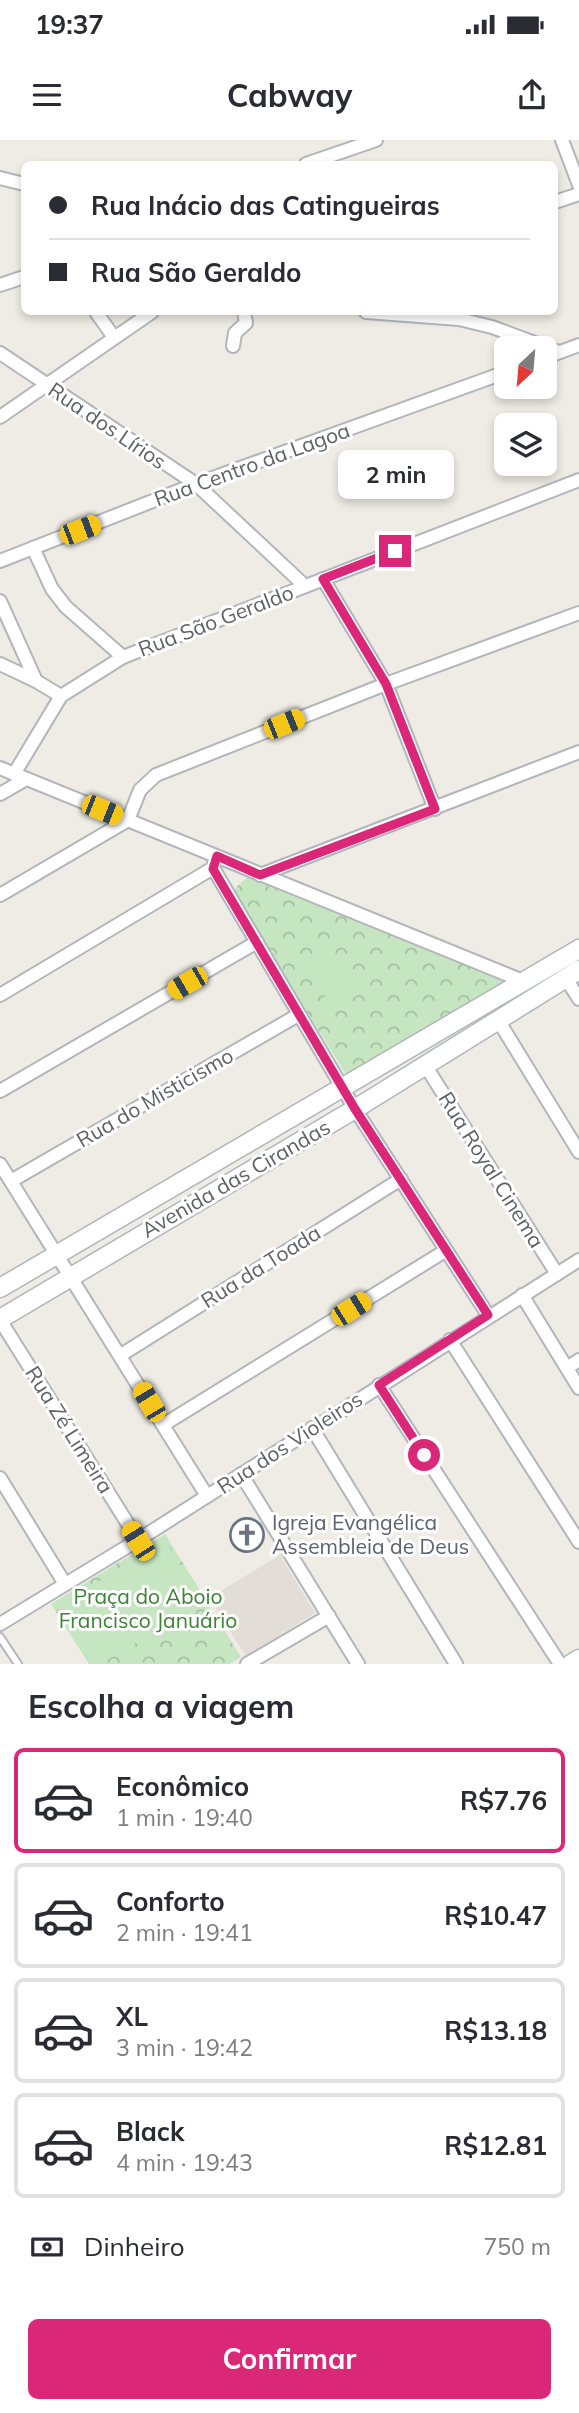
<!DOCTYPE html>
<html lang="pt">
<meta charset="utf-8">
<style>
body{margin:0;font-family:Mulish,sans-serif;background:#f7f7f7;color:#2b2b33;height:100vh;display:flex;flex-direction:column;font-size:26px;white-space:nowrap}
*{box-sizing:border-box;margin:0}
p{font-size:23px;color:#7c7c81}
.icon{flex:none;width:38px;height:38px;fill:none;stroke:currentColor;stroke-width:2;stroke-linecap:round;stroke-linejoin:round}
.map{position:relative;height:1524px;overflow:hidden}
.drawer{display:flex;flex-direction:column;background:#fff;flex:1}
.drawer>*{flex:none}
.banner{position:absolute;left:21px;top:21px;width:537px;height:154px;border-radius:10px;box-shadow:0 4px 10px #0003;display:grid;align-content:center;height:154px;padding:0 28px;background:#fff}
.needle{width:46px;rotate:206deg}
.fabs{position:absolute;left:494px;top:196px;display:grid;gap:14px}
.fabs a{display:grid;place-items:center;width:63px;height:63px;border-radius:10px;background:#fff;box-shadow:0 4px 10px #0003;font-size:35px}
.end{position:absolute;width:32px;height:32px;margin:-16px;border:9px solid #db2777;background:#fff;box-shadow:0 0 0 4px #fff}
.from{border-radius:50%}
.bubble{position:absolute;height:49px;border-radius:10px;background:#fff;box-shadow:0 4px 10px #0003;font-size:23px;font-weight:700;line-height:49px;text-align:center}
.car{position:absolute;width:21px;height:42px;margin:-21px -10px;border-radius:9px;box-shadow:0 0 5px 2px #0007;background:linear-gradient(#f5c518 24%,#345 0 40%,#f5c518 0 76%,#345 0 86%,#f5c518 0)}
.banner b{display:flex;align-items:center;gap:24px;height:66px;font-size:26px}
.banner b+b{border-top:2px solid #e1e1e2}
.banner i{width:18px;height:18px;background:#2b2b33}
ul{padding:0;list-style:none}
li{display:flex;align-items:center;gap:21px;height:105px;margin:0 14px 10px;padding:0 14px;border:4px solid #e1e1e2;border-radius:10px}
li div{flex:1}
li b{display:block;font-size:26px}
li em{font-style:normal;font-weight:700}
li.selected{border-color:#db2777}
li>.icon{width:63px;height:63px;stroke-width:1.5}
h2{padding:0 28px;font-size:32px;line-height:84px}
.pay{display:flex;align-items:center;gap:18px;height:77px;padding:0 28px;font-size:26px}
.pay p{margin-inline-start:auto}
.action{display:flex;gap:14px;margin-top:auto;padding:14px 28px}
.action a{flex:1;height:80px;border-radius:10px;background:#db2777;color:#fff;font-size:28px;font-weight:700;line-height:80px;text-align:center}
.status{display:flex;justify-content:space-between;align-items:center;height:49px;padding:0 35px;background:#fff;direction:ltr}
.status svg{height:19px;fill:currentColor}
header{display:flex;justify-content:space-between;align-items:center;height:91px;padding:0 28px;background:#fff;font-size:32px;font-weight:700}
.map>svg:first-child{display:block}
.education{fill:#e2ddd6}
.park{fill:url(#park-crowns)}
.pitch{fill:#c6e6c2}
.lines{fill:none;stroke-linecap:round;stroke-linejoin:round}
.lane-casing{stroke:#b2b6ba;stroke-width:10}
.street-casing{stroke:#b2b6ba;stroke-width:16}
.secondary-casing{stroke:#b1b6ba;stroke-width:21}
.lane{stroke:#fff;stroke-width:6}
.street{stroke:#fff;stroke-width:12}
.secondary{stroke:#fff;stroke-width:18}
.route{stroke:#db2777;stroke-width:9}
.labels{text-anchor:middle;stroke-width:6;stroke-linejoin:round;paint-order:stroke}
.street-label{font-size:21px;fill:#5d6265;stroke:#fff}
.worship-label{font-size:21px;fill:#5b616d;stroke:#fff;text-anchor:start}
.park-label{font-size:21px;fill:#3b8435;stroke:#fff}
</style>
<div class="status"><b>19:37</b><svg viewBox="0 0 49 12"><path d="M0 12V9h3v3zM5 12V6h3v6zM10 12V3h3v9zM15 12V0h3v12zM26 1h20v11H26zM47 4h2v5h-2z"/></svg></div>
<header><svg class="icon" aria-label="menu" viewBox="0 0 24 24"><path d="M4 6h16M4 12h16M4 18h16"/></svg>Cabway<svg class="icon" aria-label="share" viewBox="0 0 24 24"><path d="M12 15V3M7 8l5-5 5 5M5 13v7h14v-7"/></svg></header>
<div class="map">
<svg width="579" height="1524" viewBox="0 0 579 1524">
<defs>
<pattern id="park-crowns" width="20" height="18" patternUnits="userSpaceOnUse" patternTransform="scale(1.75)"><rect width="20" height="18" fill="#c6e6c2"/><path d="M2 6a3 3 0 1 1 6 0M12 15a3 3 0 1 1 6 0" fill="none" stroke="#a4bea1"/></pattern>
</defs>
<rect width="100%" height="100%" fill="#efece5"/>
<path class="education" d="M280 1415 315 1473 246 1516 209 1458Z"/>
<g class="park">
<path d="M250 735 504 841 347 936 232 751Z"/>
<path d="M165 1394 241 1517 230 1524H89L51 1464Z"/>
</g>
<g class="pitch">
<path d="M333 810 362 852 335 870 306 830Z"/>
<path d="M164 1399 204 1462 101 1524H94L59 1468Z"/>
</g>
<g class="lines">
<g class="lane-casing">
<path id="lane" d="M0 1497 18 1524"/>
</g>
<g class="street-casing">
<g id="street">
<path d="M562 0 579 45"/>
<path d="M306 24 376 0"/>
<path d="M0 38 24 44"/>
<path d="M555 62 579 54"/>
<path d="M0 145 24 137"/>
<path d="M96 172 113 196"/>
<path d="M366 172 459 179 492 187 559 212"/>
<path d="M233 206 235 193 246 183 244 172"/>
<path d="M0 213 196 344 305 446"/>
<path d="M544 218 579 205"/>
<path d="M0 277 152 172"/>
<path d="M33 408 52 449 66 467 123 517"/>
<path d="M0 421 196 344 506 232"/>
<path d="M323 439 386 544 435 669"/>
<path d="M0 461 36 541 61 556"/>
<path d="M0 524 36 541"/>
<path d="M0 628 523 841"/>
<path d="M14 634 61 556 123 517 579 340"/>
<path d="M0 654 26 639"/>
<path d="M213 728 355 969 488 1175"/>
<path d="M260 735 579 612"/>
<path d="M0 755 128 680 140 650 156 635 386 544 579 473"/>
<path d="M565 837 579 859"/>
<path d="M0 855 213 728 214 723"/>
<path d="M498 880 579 1012"/>
<path d="M425 925 557 1134"/>
<path d="M0 951 257 802"/>
<path d="M0 1024 207 1356"/>
<path d="M11 1041 298 875"/>
<path d="M522 1155 579 1248"/>
<path d="M0 1180 138 1400"/>
<path d="M450 1200 579 1402"/>
<path d="M121 1215 401 1039"/>
<path d="M567 1228 579 1220"/>
<path d="M379 1245 560 1524"/>
<path d="M163 1285 445 1111"/>
<path d="M312 1288 456 1524"/>
<path d="M241 1334 358 1524"/>
<path d="M0 1338 65 1444"/>
<path d="M0 1484 138 1400 579 1120"/>
<path d="M247 1524 329 1476"/>
</g>
</g>
<g class="secondary-casing">
<g id="secondary">
<path d="M0 1148 579 809"/>
<path d="M0 1179 355 969 579 830"/>
<path d="M571 1524 579 1519"/>
</g>
</g>
<use href="#lane" class="lane"/>
<use href="#street" class="street"/>
<use href="#secondary" class="secondary"/>
</g>
<g class="lines">
<path class="route" d="M395 411 323 439 386 544 435 669 260 735 217 716 213 729 355 969 488 1175 379 1245 424 1315"/>
</g>
<defs>
<g id="church-ring" transform="scale(1.75)"><circle r="9.5" fill="#fff" stroke="#6b7280" stroke-width="1.5"/><path d="M-1.2-6h2.4v3.5h3.3v2.4h-3.3V6h-2.4V-.1h-3.3v-2.4h3.3Z" fill="#6b7280"/></g>
</defs>
<g fill-rule="evenodd">
<use href="#church-ring" x="247" y="1395"/>
</g>
<g class="labels">
<g class="street-label">
<text transform="translate(107 286) rotate(34)" y="7">Rua dos Lírios</text>
<text transform="translate(252 325) rotate(-20)" y="7">Rua Centro da Lagoa</text>
<text transform="translate(216 481) rotate(-21)" y="7">Rua São Geraldo</text>
<text transform="translate(155 958) rotate(-30)" y="7">Rua do Misticismo</text>
<text transform="translate(491 1030) rotate(58)" y="7">Rua Royal Cinema</text>
<text transform="translate(236 1039) rotate(-30)" y="7">Avenida das Cirandas</text>
<text transform="translate(261 1127) rotate(-32)" y="7">Rua da Toada</text>
<text transform="translate(69 1290) rotate(58)" y="7">Rua Zé Limeira</text>
<text transform="translate(290 1303) rotate(-33)" y="7">Rua dos Violeiros</text>
</g>
<g class="worship-label">
<text x="272" y="1390">Igreja Evangélica<tspan x="272" dy="24">Assembleia de Deus</tspan></text>
</g>
<g class="park-label">
<text x="148" y="1464">Praça do Aboio<tspan x="148" dy="24">Francisco Januário</tspan></text>
</g>
</g>
</svg>
<div class="fabs">
<a><svg class="needle" viewBox="-14 -14 28 28"><path d="M0-13l5 13h-10z" fill="#e53935"/><path d="M0 13l5-13h-10z" fill="#7c7c81"/></svg></a>
<a><svg class="icon" aria-label="layers" viewBox="0 0 24 24"><path d="M12 4l9 5-9 5-9-5zM3 14l9 5 9-5"/></svg></a>
</div>
<i class="end from" style="left:424px;top:1315px"></i>
<i class="end" style="left:395px;top:411px"></i>
<div class="bubble" style="left:338px;top:310px;width:116px">2 min</div>
<i class="car" style="left:80px;top:390px;rotate:69deg"></i>
<i class="car" style="left:284px;top:584px;rotate:68deg"></i>
<i class="car" style="left:102px;top:670px;rotate:112deg"></i>
<i class="car" style="left:187px;top:843px;rotate:240deg"></i>
<i class="car" style="left:351px;top:1169px;rotate:58deg"></i>
<i class="car" style="left:149px;top:1262px;rotate:329deg"></i>
<i class="car" style="left:138px;top:1401px;rotate:328deg"></i>
<div class="banner">
<b><i class="from"></i>Rua Inácio das Catingueiras</b>
<b><i></i>Rua São Geraldo</b>
</div>
</div>
<section class="drawer">
<h2>Escolha a viagem</h2>
<ul>
<li class="selected"><svg class="icon" aria-label="car" viewBox="0 0 24 24"><path d="M5 17H2v-5l4-1 3-4h7l3 4 3 1v5h-3M9 17h6M6 11h13"/><circle cx="7" cy="17" r="2"/><circle cx="17" cy="17" r="2"/></svg><div><b>Econômico</b><p>1 min · 19:40</p></div><em>R$7.76</em></li>
<li><svg class="icon" aria-label="car" viewBox="0 0 24 24"><path d="M5 17H2v-5l4-1 3-4h7l3 4 3 1v5h-3M9 17h6M6 11h13"/><circle cx="7" cy="17" r="2"/><circle cx="17" cy="17" r="2"/></svg><div><b>Conforto</b><p>2 min · 19:41</p></div><em>R$10.47</em></li>
<li><svg class="icon" aria-label="car" viewBox="0 0 24 24"><path d="M5 17H2v-5l4-1 3-4h7l3 4 3 1v5h-3M9 17h6M6 11h13"/><circle cx="7" cy="17" r="2"/><circle cx="17" cy="17" r="2"/></svg><div><b>XL</b><p>3 min · 19:42</p></div><em>R$13.18</em></li>
<li><svg class="icon" aria-label="car" viewBox="0 0 24 24"><path d="M5 17H2v-5l4-1 3-4h7l3 4 3 1v5h-3M9 17h6M6 11h13"/><circle cx="7" cy="17" r="2"/><circle cx="17" cy="17" r="2"/></svg><div><b>Black</b><p>4 min · 19:43</p></div><em>R$12.81</em></li>
</ul>
<div class="pay"><svg class="icon" aria-label="cash" viewBox="0 0 24 24"><path d="M3 7h18v10H3z"/><circle cx="12" cy="12" r="2"/></svg>Dinheiro<p>750 m</p></div>
<div class="action"><a>Confirmar</a></div>
</section>
